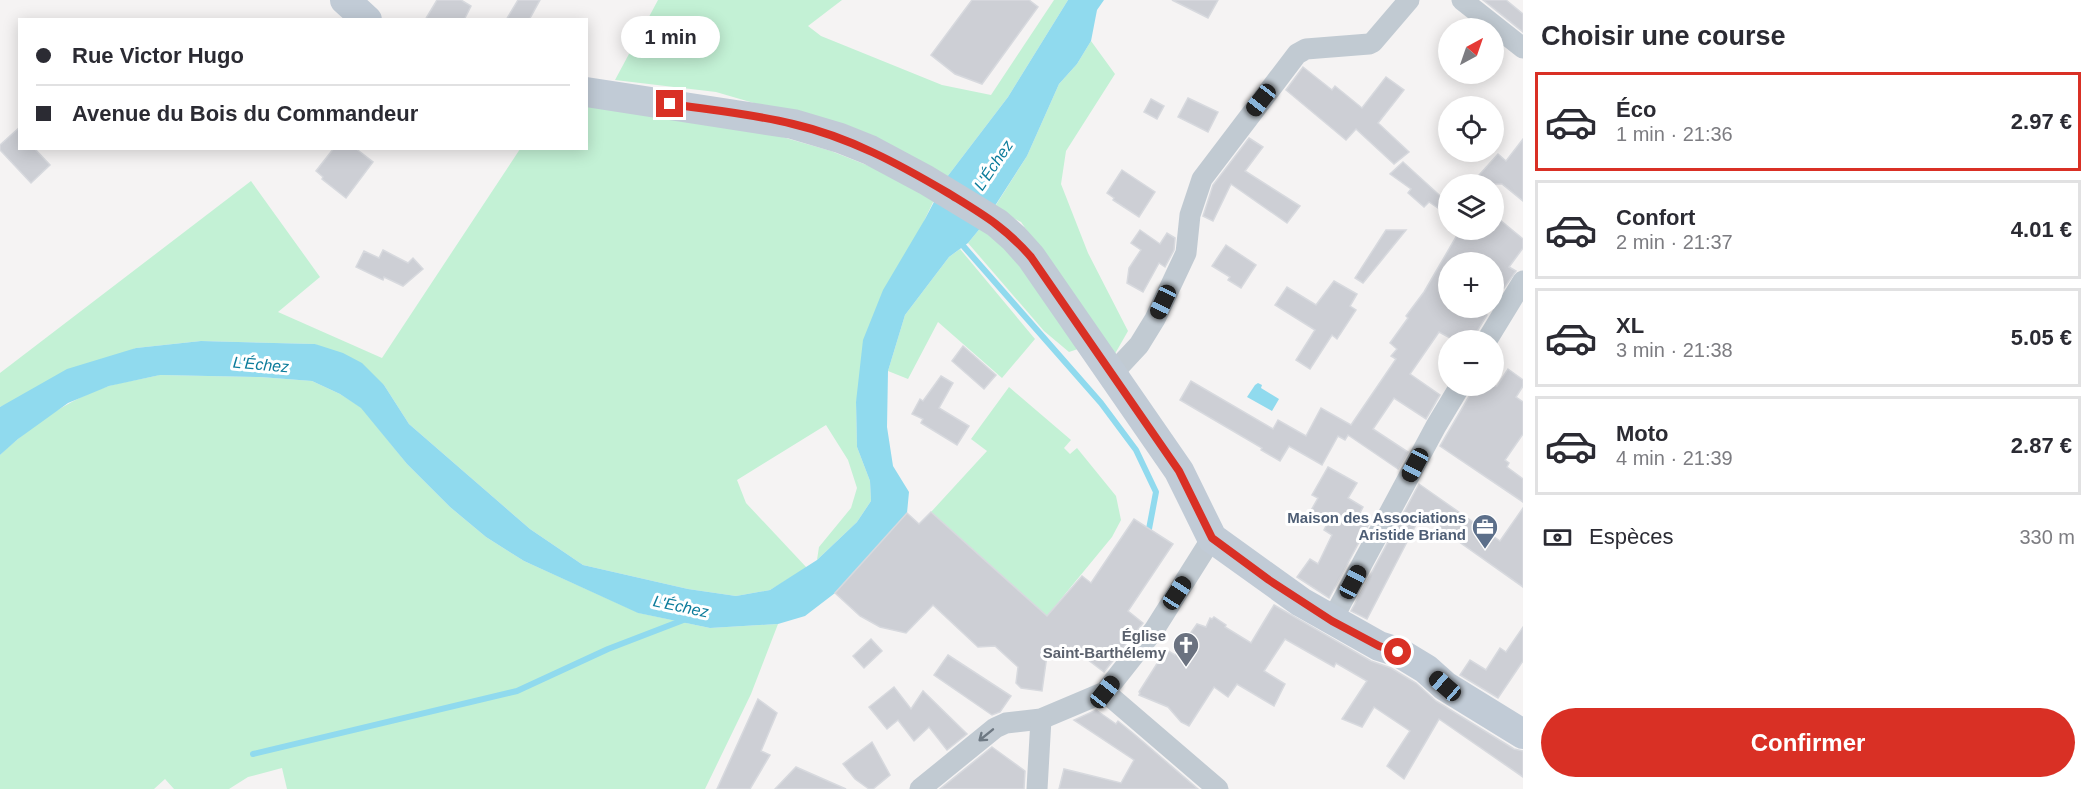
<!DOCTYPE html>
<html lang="fr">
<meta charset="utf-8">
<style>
body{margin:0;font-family:Arial,sans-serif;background:#f2f2f3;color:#2b2b33;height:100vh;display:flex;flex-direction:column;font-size:22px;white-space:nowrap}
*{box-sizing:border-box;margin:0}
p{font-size:20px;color:#7c7c81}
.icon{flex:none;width:33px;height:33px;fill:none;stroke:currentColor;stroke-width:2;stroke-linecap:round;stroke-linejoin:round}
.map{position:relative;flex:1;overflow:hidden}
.panel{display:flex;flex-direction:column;background:#fff;width:570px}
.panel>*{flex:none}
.hud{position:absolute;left:18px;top:18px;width:570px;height:132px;border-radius:0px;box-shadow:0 3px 15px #0003;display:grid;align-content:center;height:132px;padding:0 18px;background:#fff}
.needle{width:39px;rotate:40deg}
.fabs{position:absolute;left:1438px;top:18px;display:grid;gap:12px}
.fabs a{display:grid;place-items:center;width:66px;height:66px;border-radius:50%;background:#fff;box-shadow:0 3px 15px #0003;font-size:30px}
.end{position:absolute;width:27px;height:27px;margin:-14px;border:8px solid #d93025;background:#fff;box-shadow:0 0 0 3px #fff}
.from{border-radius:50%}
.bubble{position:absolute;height:42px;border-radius:21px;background:#fff;box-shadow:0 3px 15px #0003;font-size:20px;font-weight:800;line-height:42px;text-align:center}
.car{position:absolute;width:18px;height:36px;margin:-18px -9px;border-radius:8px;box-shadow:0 0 4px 2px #0007;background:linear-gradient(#222 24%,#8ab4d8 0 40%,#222 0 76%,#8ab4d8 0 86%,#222 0)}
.hud b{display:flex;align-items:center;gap:21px;height:57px;font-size:22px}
.hud b+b{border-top:2px solid #e1e1e2}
.hud i{width:15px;height:15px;background:#2b2b33}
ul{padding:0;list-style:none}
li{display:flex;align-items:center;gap:18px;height:99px;margin:0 12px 9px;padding:0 6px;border:3px solid #e1e1e2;border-radius:0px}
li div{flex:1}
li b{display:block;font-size:22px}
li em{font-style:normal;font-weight:800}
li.current{border-color:#d93025}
li>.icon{width:54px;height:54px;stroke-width:1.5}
h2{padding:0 18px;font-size:27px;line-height:72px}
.pay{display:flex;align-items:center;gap:15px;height:66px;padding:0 18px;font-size:22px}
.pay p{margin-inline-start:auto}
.action{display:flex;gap:12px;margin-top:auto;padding:12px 18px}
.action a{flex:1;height:69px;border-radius:36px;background:#d93025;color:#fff;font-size:24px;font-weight:800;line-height:69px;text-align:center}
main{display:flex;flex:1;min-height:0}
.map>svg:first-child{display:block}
.green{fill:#c3f1d5}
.water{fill:#90daee}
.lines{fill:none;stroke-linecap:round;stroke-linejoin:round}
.stream{stroke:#90daee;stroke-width:6}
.building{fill:#cdcfd5;stroke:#d7d9de;stroke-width:1.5}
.minor{stroke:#c1cad2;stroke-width:21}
.secondary{stroke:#c1cbd6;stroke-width:30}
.oneway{stroke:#6e7983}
.route{stroke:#d93025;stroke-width:8}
.labels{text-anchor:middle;stroke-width:6;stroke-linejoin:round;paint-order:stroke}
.service-label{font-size:15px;font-weight:bold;fill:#4e5e75;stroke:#fff;text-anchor:end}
.worship-label{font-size:15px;font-weight:bold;fill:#5b616d;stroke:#fff;text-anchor:end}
.water-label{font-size:16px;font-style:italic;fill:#0c7c9b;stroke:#fff}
</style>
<main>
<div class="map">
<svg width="1523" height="789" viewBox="0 0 1523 789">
<rect width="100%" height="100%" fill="#f5f3f3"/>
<g class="green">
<path d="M658 0H842L808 26 821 36 942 85 991 95 1054 0H1068L1008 97 947 177 854 132 716 92 615 80Z"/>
<path d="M1091 41 1115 74 1066 151 1061 184 1088 253 1128 331 1112 359 1073 295 1021 222 994 208 1027 156 1059 84 1077 64Z"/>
<path d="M587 106 765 132 831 151 887 173 934 200 925 219 856 402 857 447 870 481 871 501 857 522 817 560 819 547 851 508 857 488 848 460 826 425 737 480 746 503 807 568 770 590 736 596 688 589 583 565 530 529 409 424 384 385 315 344 201 341 136 348 0 407V373L251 181 320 277 278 312 382 358 520 149 586 148Z"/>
<path d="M982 226 995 234 1025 273 1078 349 1069 352 1044 331 968 243Z"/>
<path d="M960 249 1035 339 1002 378 938 322 908 379 888 371 905 315 949 257Z"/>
<path d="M159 375 260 377 312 381 340 394 362 408 407 464 450 507 486 537 524 561 639 613 710 628 778 624 751 694 705 789H287L282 768 248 777 229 789H174L165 779 154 789H0V455C31 426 68 399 109 386 126 381 143 379 159 375Z"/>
<path d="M1009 387 1071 440 1064 448 1070 454 1077 448 1116 496 1121 520 1112 537 1047 616 931 512 987 451 971 439Z"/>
</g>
<g class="water">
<path d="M1068 0H1104L1097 10 1091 41 1077 64 1059 84 1027 156 982 226 968 243 949 257 905 315 888 371 887 427 893 466 909 492 907 513 835 593 805 616 778 624 710 628 638 613 524 561 486 537 450 507 407 464 361 408 340 394 312 381 260 377 160 375 109 386 68 403 18 439 0 455V407L67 369 136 348 201 341 315 344 343 353 362 363 384 385 409 424 530 529 583 565 688 589 736 596 770 590 817 560 857 522 871 501 870 481 857 447 856 402 863 340 883 290 925 219 947 177 1008 97Z"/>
<path d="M1258 383 1262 385 1261 388 1279 399 1272 411 1247 397 1255 385Z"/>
</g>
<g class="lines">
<g class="stream">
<path d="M958 240 1101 403 1136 450 1156 492 1149 529"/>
<path d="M253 754 517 691 608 649 686 619"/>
</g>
</g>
<g class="building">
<path d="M437 0H461L471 6 464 20H425Z"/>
<path d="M518 0H540L529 20H506Z"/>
<path d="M972 0H1029L1038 7 982 84 955 74 931 55Z"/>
<path d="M1172 0H1218L1208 18Z"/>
<path d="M1483 0H1506L1523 14V32Z"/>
<path d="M1303 67 1332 90 1335 86 1362 108 1386 77 1404 90 1378 123 1409 152 1394 164 1356 129 1346 140 1286 90Z"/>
<path d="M1188 98 1218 112 1208 132 1178 117Z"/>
<path d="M1151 99 1164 106 1157 119 1144 112Z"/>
<path d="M20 127V148H34L50 165 31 183 0 150V145Z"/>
<path d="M1249 138 1263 147 1245 171 1300 206 1287 223 1231 184 1213 221 1203 216 1213 185Z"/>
<path d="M1523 139V201L1502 184H1471L1498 154 1506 161Z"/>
<path d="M334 148H355L373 162 346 198 322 179 323 177 316 171Z"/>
<path d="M1403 162 1447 202 1441 210 1429 202 1424 207 1408 193 1411 189 1390 174Z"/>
<path d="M1122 170 1155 192 1139 217 1113 200 1114 198 1107 193Z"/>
<path d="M1494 215 1523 239V248L1509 267 1516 271 1504 288 1497 284 1494 288V262H1449V308H1474L1487 315 1476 333 1474 340H1454L1439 332 1410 374 1440 395 1426 419 1394 398 1373 429 1408 452 1398 469 1348 435 1345 440 1338 436 1322 465 1289 446 1280 461 1261 450 1262 448 1180 400 1191 381 1273 429 1278 420 1306 436 1321 408 1351 425 1396 359 1391 356 1397 349 1390 343 1408 318 1406 316 1424 292 1460 230H1494Z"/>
<path d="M1140 230 1160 244 1167 233 1175 238 1174 250 1165 267 1159 263 1143 292 1127 283 1129 268 1141 250 1131 243Z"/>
<path d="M1386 230H1406L1363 283 1355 278Z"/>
<path d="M1226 245 1256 265 1241 288 1228 280 1230 277 1212 266Z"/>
<path d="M383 250 408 263 413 258 423 269 403 286 384 277 383 280 356 267 364 251 379 258Z"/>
<path d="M1334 281 1357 294 1350 306 1356 310 1337 339 1332 335 1310 369 1296 360 1315 330 1275 305 1287 287 1316 305Z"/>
<path d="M963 346 996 375 984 389 952 361Z"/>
<path d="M1508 369 1523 380V386L1516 397 1523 402V434L1505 460 1509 463 1507 467 1523 479V502L1440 446 1471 393 1473 386H1497Z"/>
<path d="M941 376 953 383 939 408 969 426 957 445 921 423 923 419 912 414 920 399 923 401Z"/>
<path d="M1328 467 1357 483 1348 498 1363 507 1360 513 1371 520 1329 598 1297 577 1310 559 1318 564 1332 535 1324 530 1327 524 1309 514 1318 498 1312 495Z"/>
<path d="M1419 484 1500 541 1523 508V587L1421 515 1367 619 1351 611Z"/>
<path d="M931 512 1047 616 1082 576 1091 583 1134 519 1173 544 1128 611 1143 623 1104 672 1071 647 1067 654 1048 648 1042 691 1021 688 1016 683 1018 667 995 646 978 647 933 605 906 633 880 627 860 616 835 593 907 513 919 524Z"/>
<path d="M1274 605 1371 661 1391 668 1416 683 1436 701 1514 749 1523 751V777L1439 719 1404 779 1387 766 1410 731 1374 707 1362 727 1342 719 1367 681 1336 663 1334 667 1285 639 1264 671 1285 684 1274 706 1237 684 1228 697 1214 687 1189 726 1181 722 1168 707 1139 695 1140 693 1139 692 1165 651 1167 650 1175 655 1197 624 1206 627 1210 618 1212 619 1214 617 1226 625 1225 627 1251 643Z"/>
<path d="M1523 627V661L1498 698 1460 675 1470 660 1486 670 1500 648 1506 652Z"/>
<path d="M871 639 882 651 864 668 853 656Z"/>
<path d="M948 655 1011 696 1000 712 992 715 934 675Z"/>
<path d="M894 687 911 709 923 691 967 734 947 750 929 727 914 741 898 720 887 729 869 707Z"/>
<path d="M758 699 777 713 761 751 770 755 750 789H717Z"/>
<path d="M1096 710 1116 724 1118 721 1134 734 1198 789H1059L1064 769 1121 783 1134 760 1074 720Z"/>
<path d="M872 742 890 775 873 789H869L855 779 843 764Z"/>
<path d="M992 747 1025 771 1024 789H940Z"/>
<path d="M796 767 846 789H775Z"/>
</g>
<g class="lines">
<g class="minor">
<path d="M1462 0 1523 48"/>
<path d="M1487 340 1523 281"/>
<path d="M1112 374 1139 345 1155 319 1186 253 1190 215 1202 179 1297 54 1306 49 1369 44 1373 42 1409 0"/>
<path d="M1332 620 1436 426 1460 386"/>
<path d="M1105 692 1218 789"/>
<path d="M920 789 995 728 1006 723 1041 719 1105 692 1154 630 1212 538"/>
<path d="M1037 789 1041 719"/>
</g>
<g class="secondary">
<path d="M345 0 367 20"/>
<path d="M586 92 793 124 840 138 870 150 926 180 997 223 1014 238 1031 257 1179 471 1212 538 1301 602 1379 646 1398 652 1426 669 1445 686 1523 734"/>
</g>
</g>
<defs><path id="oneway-shaft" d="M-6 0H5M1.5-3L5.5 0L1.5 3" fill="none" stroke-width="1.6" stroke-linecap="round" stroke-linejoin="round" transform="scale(1.5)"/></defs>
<use class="oneway" href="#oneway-shaft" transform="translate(986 735) rotate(141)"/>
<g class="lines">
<path class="route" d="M670 104C711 110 753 114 793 124 849 137 899 164 948 193 982 214 1004 226 1031 257L1179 471 1212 538 1269 580 1332 621 1379 646 1398 652"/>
</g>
<defs>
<g id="office-pin" transform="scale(1.35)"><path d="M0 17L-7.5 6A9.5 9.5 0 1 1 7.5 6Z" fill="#5c6f8a" stroke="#fff"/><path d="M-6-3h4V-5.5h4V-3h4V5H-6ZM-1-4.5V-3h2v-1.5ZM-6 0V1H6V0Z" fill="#fff"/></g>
<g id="church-pin" transform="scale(1.35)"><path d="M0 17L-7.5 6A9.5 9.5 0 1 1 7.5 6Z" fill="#6b7280" stroke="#fff"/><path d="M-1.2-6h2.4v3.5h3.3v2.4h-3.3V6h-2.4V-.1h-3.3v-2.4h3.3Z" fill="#fff"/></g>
</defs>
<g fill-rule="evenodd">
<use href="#office-pin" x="1485" y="527"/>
<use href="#church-pin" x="1186" y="645"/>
</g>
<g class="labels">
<g class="service-label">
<text x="1466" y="523">Maison des Associations<tspan x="1466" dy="17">Aristide Briand</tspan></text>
</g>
<g class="worship-label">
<text x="1166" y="641">Église<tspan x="1166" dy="17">Saint-Barthélemy</tspan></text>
</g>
<g class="water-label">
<text transform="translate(993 165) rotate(-56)" y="6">L'Échez</text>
<text transform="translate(261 364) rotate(5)" y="6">L'Échez</text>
<text transform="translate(681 606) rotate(12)" y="6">L'Échez</text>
</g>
</g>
</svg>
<div class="fabs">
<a><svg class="needle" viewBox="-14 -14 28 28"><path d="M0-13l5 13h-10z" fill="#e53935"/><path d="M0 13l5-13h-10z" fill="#7c7c81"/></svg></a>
<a><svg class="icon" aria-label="locate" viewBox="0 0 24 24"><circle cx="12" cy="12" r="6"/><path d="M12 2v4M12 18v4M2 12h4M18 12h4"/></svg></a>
<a><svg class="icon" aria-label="layers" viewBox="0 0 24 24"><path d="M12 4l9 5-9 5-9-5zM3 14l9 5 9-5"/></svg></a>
<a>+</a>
<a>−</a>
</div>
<i class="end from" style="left:1398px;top:652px"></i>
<i class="end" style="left:670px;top:104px"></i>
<div class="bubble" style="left:621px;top:16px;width:99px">1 min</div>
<i class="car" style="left:1261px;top:100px;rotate:218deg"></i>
<i class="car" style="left:1163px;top:302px;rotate:205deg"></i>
<i class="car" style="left:1415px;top:465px;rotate:208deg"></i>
<i class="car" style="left:1353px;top:582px;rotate:28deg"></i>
<i class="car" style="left:1177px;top:593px;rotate:33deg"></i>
<i class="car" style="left:1445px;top:686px;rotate:311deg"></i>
<i class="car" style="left:1105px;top:692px;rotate:38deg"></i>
<div class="hud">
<b><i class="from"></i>Rue Victor Hugo</b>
<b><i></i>Avenue du Bois du Commandeur</b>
</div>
</div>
<section class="panel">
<h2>Choisir une course</h2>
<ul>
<li class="current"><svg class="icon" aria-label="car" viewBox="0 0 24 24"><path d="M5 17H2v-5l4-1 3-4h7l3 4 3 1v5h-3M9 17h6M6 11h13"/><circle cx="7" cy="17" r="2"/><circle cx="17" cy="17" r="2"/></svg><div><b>Éco</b><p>1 min · 21:36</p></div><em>2.97 €</em></li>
<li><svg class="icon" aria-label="car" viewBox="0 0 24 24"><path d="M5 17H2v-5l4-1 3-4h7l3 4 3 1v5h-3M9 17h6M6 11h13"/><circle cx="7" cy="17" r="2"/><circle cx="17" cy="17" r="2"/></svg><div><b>Confort</b><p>2 min · 21:37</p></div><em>4.01 €</em></li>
<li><svg class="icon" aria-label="car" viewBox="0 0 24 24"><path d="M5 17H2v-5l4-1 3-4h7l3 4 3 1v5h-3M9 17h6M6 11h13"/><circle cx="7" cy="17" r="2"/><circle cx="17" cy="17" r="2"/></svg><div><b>XL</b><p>3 min · 21:38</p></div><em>5.05 €</em></li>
<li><svg class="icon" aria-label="car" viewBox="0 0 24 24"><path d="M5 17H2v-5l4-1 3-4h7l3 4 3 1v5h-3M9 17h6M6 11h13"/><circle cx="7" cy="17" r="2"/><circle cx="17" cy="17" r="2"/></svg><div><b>Moto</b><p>4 min · 21:39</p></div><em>2.87 €</em></li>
</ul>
<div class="pay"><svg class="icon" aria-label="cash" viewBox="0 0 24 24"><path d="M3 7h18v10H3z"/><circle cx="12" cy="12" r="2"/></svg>Espèces<p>330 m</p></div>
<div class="action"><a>Confirmer</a></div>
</section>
</main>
